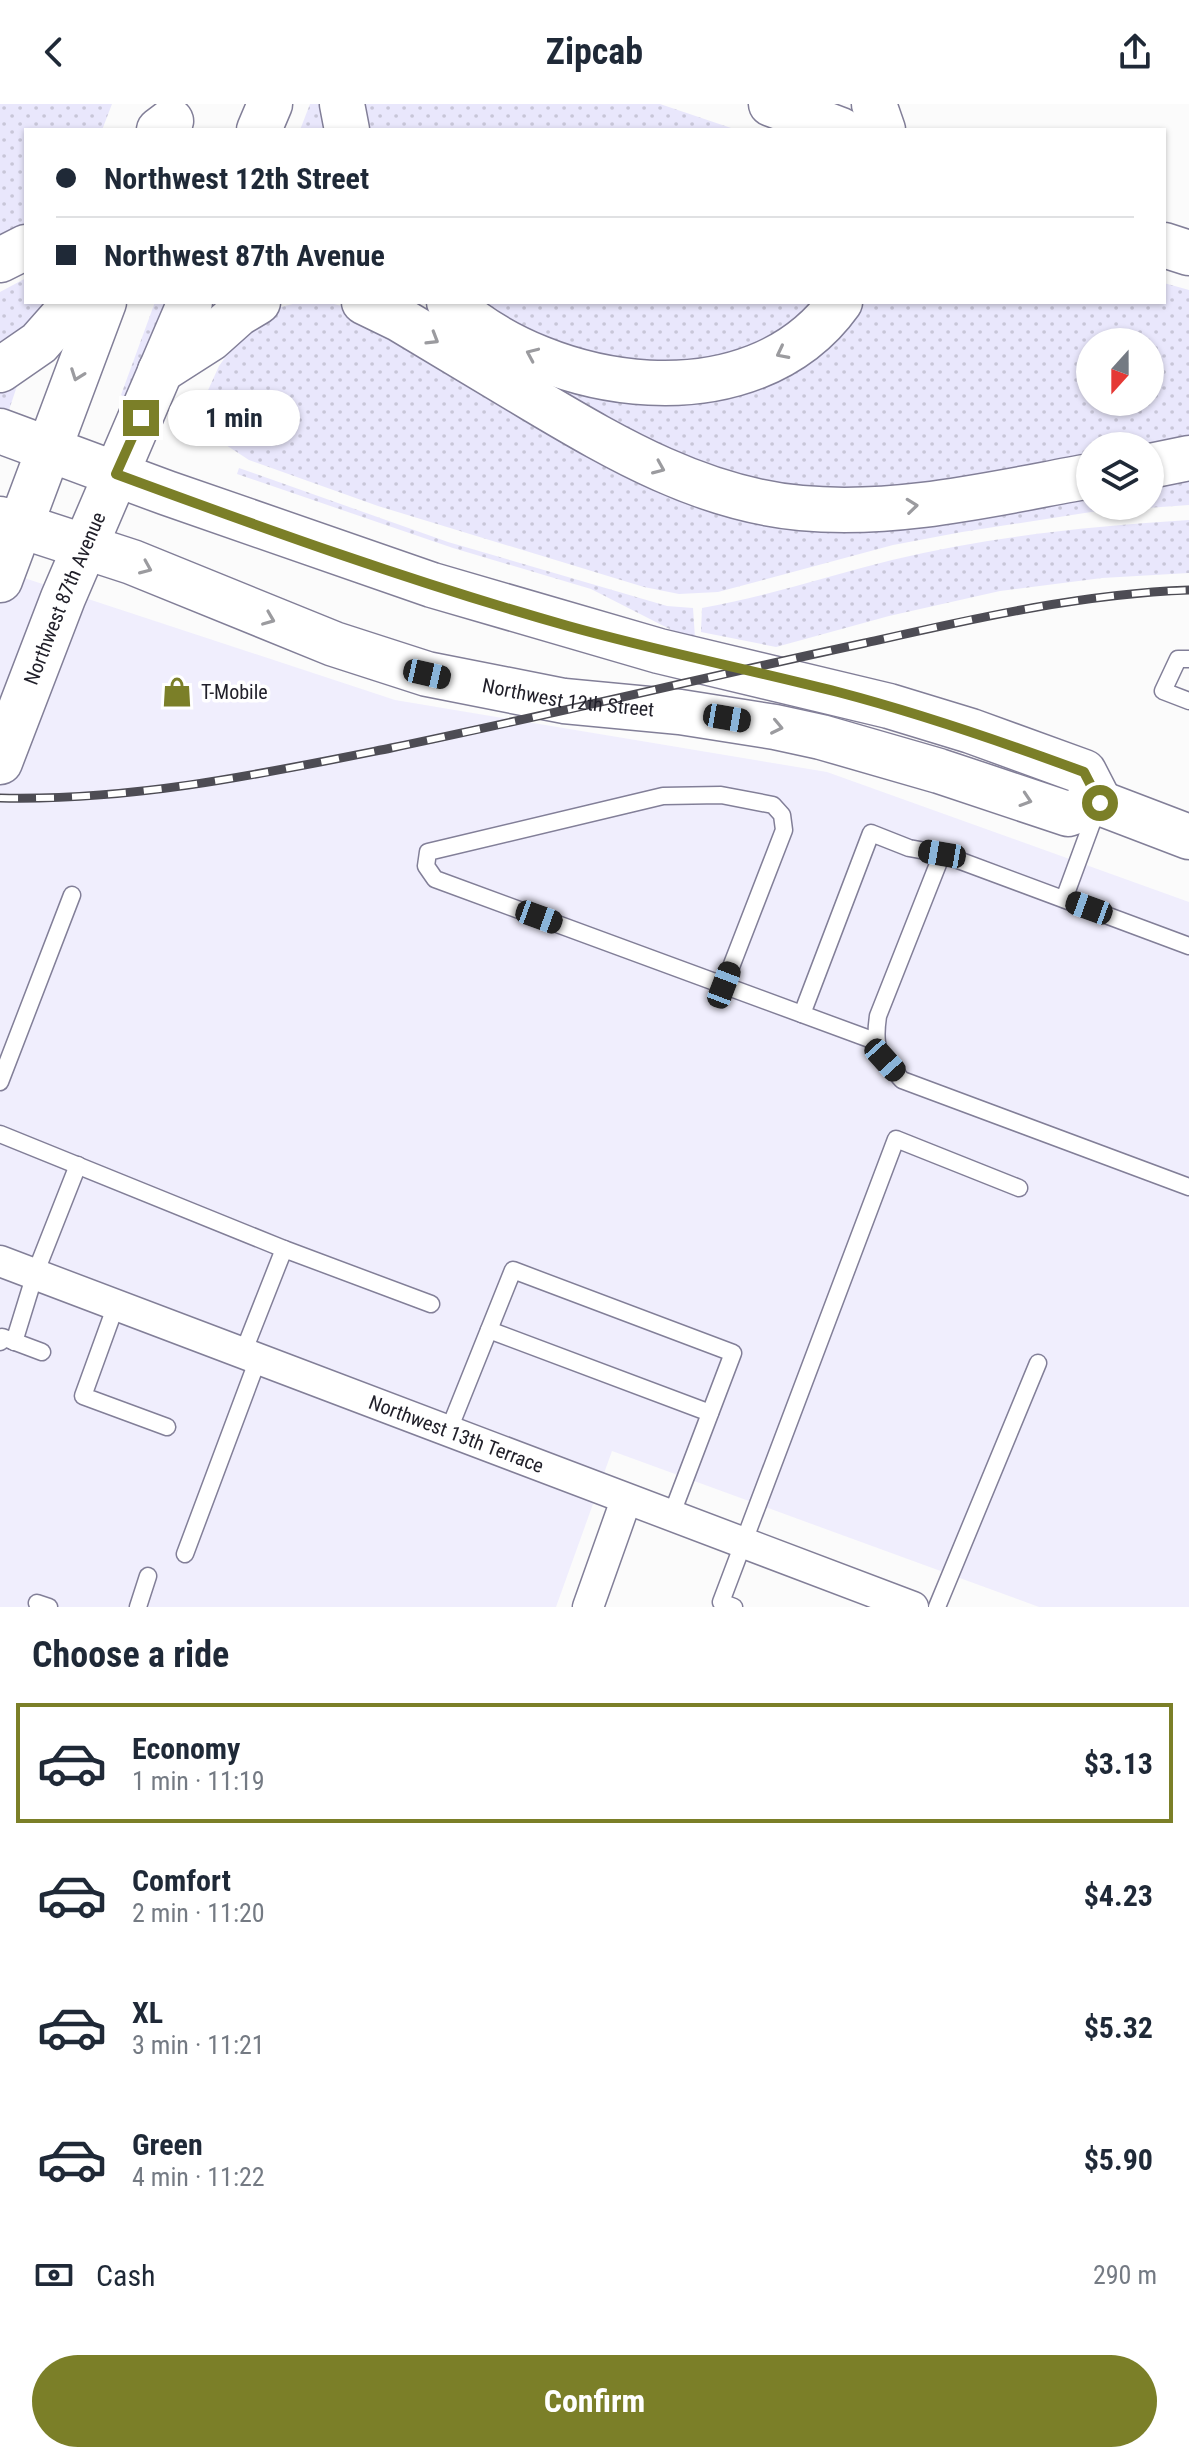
<!DOCTYPE html>
<meta charset="utf-8">
<style>
body{margin:0;font-family:"Roboto Condensed",sans-serif;background:#f6f6f7;color:#1f2937;height:100vh;display:flex;flex-direction:column;font-size:30px;white-space:nowrap}
*{box-sizing:border-box;margin:0}
p{font-size:26px;color:#747a83}
.icon{flex:none;width:44px;height:44px;fill:none;stroke:currentColor;stroke-width:2;stroke-linecap:round;stroke-linejoin:round}
.map{position:relative;height:1503px;overflow:hidden}
.panel{display:flex;flex-direction:column;background:#fff;flex:1}
.panel>*{flex:none}
.banner{position:absolute;left:24px;top:24px;width:1142px;height:176px;border-radius:0px;box-shadow:0 2px 6px #0004;display:grid;align-content:center;height:176px;padding:0 32px;background:#fff}
.needle{width:52px;rotate:201deg}
.fabs{position:absolute;left:1076px;top:224px;display:grid;gap:16px}
.fabs a{display:grid;place-items:center;width:88px;height:88px;border-radius:50%;background:#fff;box-shadow:0 2px 6px #0004;font-size:40px}
.end{position:absolute;width:36px;height:36px;margin:-18px;border:10px solid #7b7f28;background:#fff;box-shadow:0 0 0 4px #fff}
.from{border-radius:50%}
.bubble{position:absolute;height:56px;border-radius:28px;background:#fff;box-shadow:0 2px 6px #0004;font-size:26px;font-weight:700;line-height:56px;text-align:center}
.car{position:absolute;width:24px;height:48px;margin:-24px -12px;border-radius:10px;box-shadow:0 0 6px 2px #0007;background:linear-gradient(#222 24%,#8ab4d8 0 40%,#222 0 76%,#8ab4d8 0 86%,#222 0)}
.banner b{display:flex;align-items:center;gap:28px;height:76px;font-size:30px}
.banner b+b{border-top:2px solid #e0e1e3}
.banner i{width:20px;height:20px;background:#1f2937}
ul{padding:0;list-style:none}
li{display:flex;align-items:center;gap:24px;height:120px;margin:0 16px 12px;padding:0 16px;border:4px solid transparent;border-radius:0px}
li div{flex:1}
li b{display:block;font-size:30px}
li em{font-style:normal;font-weight:700}
li.current{border-color:#7b7f28}
li>.icon{width:72px;height:72px;stroke-width:1.5}
h2{padding:0 32px;font-size:36px;line-height:96px}
.pay{display:flex;align-items:center;gap:20px;height:88px;padding:0 32px;font-size:30px}
.pay p{margin-inline-start:auto}
.primary-button{display:flex;gap:16px;margin-top:auto;padding:16px 32px}
.primary-button a{flex:1;height:92px;border-radius:48px;background:#7b7f28;color:#fff;font-size:32px;font-weight:700;line-height:92px;text-align:center}
header{display:flex;justify-content:space-between;align-items:center;height:104px;padding:0 32px;background:#fff;font-size:36px;font-weight:700}
.map>svg:first-child{display:block}
.built{fill:#f0eefd}
.grass{fill:url(#grass-dots);fill-rule:evenodd}
.lines{fill:none;stroke-linecap:round;stroke-linejoin:round}
.service-casing{stroke:#827f98;stroke-width:19}
.minor-casing{stroke:#827f98;stroke-width:33}
.secondary-casing{stroke:#827f98;stroke-width:47}
.motorway-casing{stroke:#827f98;stroke-width:47}
.service{stroke:#fff;stroke-width:16}
.minor{stroke:#fff;stroke-width:30}
.secondary{stroke:#fff;stroke-width:44}
.motorway{stroke:#fff;stroke-width:44}
.rail-casing{stroke:#4d4c54;stroke-width:9}
.rail{stroke:#fff;stroke-width:6;stroke-dasharray:18;stroke-linecap:butt}
.oneway{stroke:#9b9b9f}
.route{stroke:#7b7f28;stroke-width:10}
.labels{text-anchor:middle;stroke-width:7;stroke-linejoin:round;paint-order:stroke}
.street-label{font-size:20px;fill:#21202a;stroke:#fff}
.poi-label{font-size:20px;fill:#21202a;stroke:#fff;text-anchor:start}
</style>
<header><svg class="icon" aria-label="back" viewBox="0 0 24 24"><path d="M15 5l-7 7 7 7"/></svg>Zipcab<svg class="icon" aria-label="share" viewBox="0 0 24 24"><path d="M12 15V3M7 8l5-5 5 5M5 13v7h14v-7"/></svg></header>
<div class="map">
<svg width="1189" height="1503" viewBox="0 0 1189 1503">
<defs>
<pattern id="grass-dots" width="8" height="8" patternUnits="userSpaceOnUse" patternTransform="scale(2)"><rect width="8" height="8" fill="#e9e7fc"/><path d="M2 2h.1M6 6h.1" fill="none" stroke="#c8c6d8" stroke-width="1.8" stroke-linecap="round"/></pattern>
</defs>
<rect width="100%" height="100%" fill="#fbfbfb"/>
<path class="built" d="M0 466 395 596 827 668 1189 798V1503H1039L612 1347 556 1503H0Z"/>
<g class="grass">
<path d="M0 0H112L102 26H26V130L0 145Z"/>
<path d="M310 0H325L329 26H300Z"/>
<path d="M356 0H660L737 26H360Z"/>
<path d="M26 174V198H45L30 217 0 241V188Z"/>
<path d="M1164 179 1189 186V344L1090 342V362L915 391 744 379 561 297 568 280 623 291 860 198H1164ZM1090 238H1150V298H1090Z"/>
<path d="M155 198H167L127 294 121 291Z"/>
<path d="M300 198H325L351 204 690 393 1090 389V402H1150V379L1189 372V401L1091 408 962 428 893 441 718 488 679 490 644 483 378 402 249 356 209 330 199 317 200 304 219 262 235 240 250 228 269 217 266 207Z"/>
<path d="M472 198H824L736 256 598 257Z"/>
<path d="M17 282 8 309 0 307V289Z"/>
<path d="M239 364 448 438 667 502 693 504 695 534 701 541 591 485 453 444 237 370Z"/>
<path d="M1189 416V469L1102 474 1000 487 889 512 776 543 701 528 702 504C766 493 828 472 892 456 989 433 1089 422 1189 416Z"/>
</g>
<g class="lines">
<g class="service-casing">
<g id="service">
<path d="M1189 555H1178L1163 587 1189 597"/>
<path d="M1064 795 1096 708"/>
<path d="M1189 842 942 750 878 912C873 947 879 950 902 976L1189 1083"/>
<path d="M724 881 784 726 782 711 773 701 721 691 663 692 428 748 426 762 435 775 875 937"/>
<path d="M802 910 871 729 909 744 942 750"/>
<path d="M0 978 72 791"/>
<path d="M0 1030 284 1145"/>
<path d="M116 1201 83 1292 167 1323"/>
<path d="M489 1226 710 1309"/>
<path d="M0 1238 2 1233 42 1248"/>
<path d="M14 1238 35 1170 78 1061"/>
<path d="M243 1249 284 1145 431 1200"/>
<path d="M448 1328 513 1166 733 1249 671 1412"/>
<path d="M185 1450 258 1255"/>
<path d="M37 1499 49 1503"/>
<path d="M138 1503 148 1472"/>
<path d="M734 1503 721 1498 896 1035 1019 1084"/>
<path d="M937 1503 1038 1259"/>
</g>
</g>
<g class="minor-casing">
<g id="minor">
<path id="s1" d="M0 1157 913 1503"/>
<path d="M588 1503 626 1396"/>
</g>
</g>
<g class="secondary-casing">
<g id="secondary">
<path d="M259 26 270 0"/>
<path d="M0 266 39 239 62 213 93 198"/>
<path d="M0 327 167 389 432 481 659 547 889 602 971 627 1084 668 1100 699"/>
<path id="s2" d="M0 415 132 458 334 540 427 570 564 597 680 608 775 623 821 633 939 667 1068 710 1100 699 1189 733"/>
<path d="M0 476 104 198"/>
<path id="s3" d="M0 658 63 494 190 198"/>
</g>
</g>
<g class="motorway-casing">
<g id="motorway">
<path d="M342 0 347 26"/>
<path d="M771 0 841 26"/>
<path d="M874 0 883 26"/>
<path d="M159 26 171 17"/>
<path d="M1164 141 1189 149"/>
<path d="M0 156 26 143"/>
<path d="M364 198 399 215C444 242 489 269 534 296 618 346 703 395 801 404 898 413 996 389 1090 372"/>
<path d="M449 198C549 290 752 321 840 198"/>
<path d="M160 267 210 235 238 210 258 198"/>
<path d="M1150 362 1189 354"/>
</g>
</g>
<use href="#service" class="service"/>
<use href="#minor" class="minor"/>
<use href="#secondary" class="secondary"/>
<use href="#motorway" class="motorway"/>
<g class="rail-casing">
<path id="rail" d="M0 694C133 697 261 670 391 644 549 611 707 573 865 539 972 515 1079 490 1189 486"/>
</g>
<use href="#rail" class="rail"/>
</g>
<defs><path id="oneway-chevron" d="M-2-3.5L2.5 0L-2 3.5" fill="none" stroke-width="1.6" stroke-linecap="round" stroke-linejoin="round" transform="scale(2)"/></defs>
<g class="oneway">
<use href="#oneway-chevron" transform="translate(433 235) rotate(31)"/>
<use href="#oneway-chevron" transform="translate(782 249) rotate(153)"/>
<use href="#oneway-chevron" transform="translate(532 250) rotate(-156)"/>
<use href="#oneway-chevron" transform="translate(77 271) rotate(110)"/>
<use href="#oneway-chevron" transform="translate(659 364) rotate(23)"/>
<use href="#oneway-chevron" transform="translate(912 402) rotate(-6)"/>
<use href="#oneway-chevron" transform="translate(146 464) rotate(23)"/>
<use href="#oneway-chevron" transform="translate(269 515) rotate(22)"/>
<use href="#oneway-chevron" transform="translate(777 623) rotate(12)"/>
<use href="#oneway-chevron" transform="translate(1026 696) rotate(18)"/>
</g>
<g class="lines">
<path class="route" d="M141 314 116 370C265 425 415 479 568 522 657 547 748 565 838 588 922 610 1003 638 1084 668L1100 699"/>
</g>
<defs>
<g id="shop-bare" transform="scale(2.4)"><path d="M-5-2.5h2.3a2.7 3.5 0 0 1 5.4 0H5L5.5 6h-11ZM-1.5-2.5h3a1.5 2.3 0 0 0-3 0Z" fill="#7b7f28" stroke="#fff" stroke-width="2.5" paint-order="stroke"/></g>
</defs>
<g fill-rule="evenodd">
<use href="#shop-bare" x="177" y="588"/>
</g>
<g class="labels">
<g class="street-label">
<text dy="7" stroke="none"><textPath href="#s3" startOffset="176">Northwest 87th Avenue</textPath></text>
<text dy="7" stroke="none"><textPath href="#s2" startOffset="598">Northwest 12th Street</textPath></text>
<text dy="7" stroke="none"><textPath href="#s1" startOffset="488">Northwest 13th Terrace</textPath></text>
</g>
<g class="poi-label">
<text x="201" y="595">T-Mobile</text>
</g>
</g>
</svg>
<div class="fabs">
<a><svg class="needle" viewBox="-14 -14 28 28"><path d="M0-13l5 13h-10z" fill="#e53935"/><path d="M0 13l5-13h-10z" fill="#747a83"/></svg></a>
<a><svg class="icon" aria-label="layers" viewBox="0 0 24 24"><path d="M12 4l9 5-9 5-9-5zM3 14l9 5 9-5"/></svg></a>
</div>
<i class="end from" style="left:1100px;top:699px"></i>
<i class="end" style="left:141px;top:314px"></i>
<div class="bubble" style="left:168px;top:286px;width:132px">1 min</div>
<i class="car" style="left:427px;top:570px;rotate:103deg"></i>
<i class="car" style="left:727px;top:614px;rotate:100deg"></i>
<i class="car" style="left:942px;top:750px;rotate:280deg"></i>
<i class="car" style="left:1089px;top:804px;rotate:290deg"></i>
<i class="car" style="left:539px;top:813px;rotate:110deg"></i>
<i class="car" style="left:724px;top:881px;rotate:21deg"></i>
<i class="car" style="left:885px;top:956px;rotate:138deg"></i>
<div class="banner">
<b><i class="from"></i>Northwest 12th Street</b>
<b><i></i>Northwest 87th Avenue</b>
</div>
</div>
<section class="panel">
<h2>Choose a ride</h2>
<ul>
<li class="current"><svg class="icon" aria-label="car" viewBox="0 0 24 24"><path d="M5 17H2v-5l4-1 3-4h7l3 4 3 1v5h-3M9 17h6M6 11h13"/><circle cx="7" cy="17" r="2"/><circle cx="17" cy="17" r="2"/></svg><div><b>Economy</b><p>1 min · 11:19</p></div><em>$3.13</em></li>
<li><svg class="icon" aria-label="car" viewBox="0 0 24 24"><path d="M5 17H2v-5l4-1 3-4h7l3 4 3 1v5h-3M9 17h6M6 11h13"/><circle cx="7" cy="17" r="2"/><circle cx="17" cy="17" r="2"/></svg><div><b>Comfort</b><p>2 min · 11:20</p></div><em>$4.23</em></li>
<li><svg class="icon" aria-label="car" viewBox="0 0 24 24"><path d="M5 17H2v-5l4-1 3-4h7l3 4 3 1v5h-3M9 17h6M6 11h13"/><circle cx="7" cy="17" r="2"/><circle cx="17" cy="17" r="2"/></svg><div><b>XL</b><p>3 min · 11:21</p></div><em>$5.32</em></li>
<li><svg class="icon" aria-label="car" viewBox="0 0 24 24"><path d="M5 17H2v-5l4-1 3-4h7l3 4 3 1v5h-3M9 17h6M6 11h13"/><circle cx="7" cy="17" r="2"/><circle cx="17" cy="17" r="2"/></svg><div><b>Green</b><p>4 min · 11:22</p></div><em>$5.90</em></li>
</ul>
<div class="pay"><svg class="icon" aria-label="cash" viewBox="0 0 24 24"><path d="M3 7h18v10H3z"/><circle cx="12" cy="12" r="2"/></svg>Cash<p>290 m</p></div>
<div class="primary-button"><a>Confirm</a></div>
</section>
